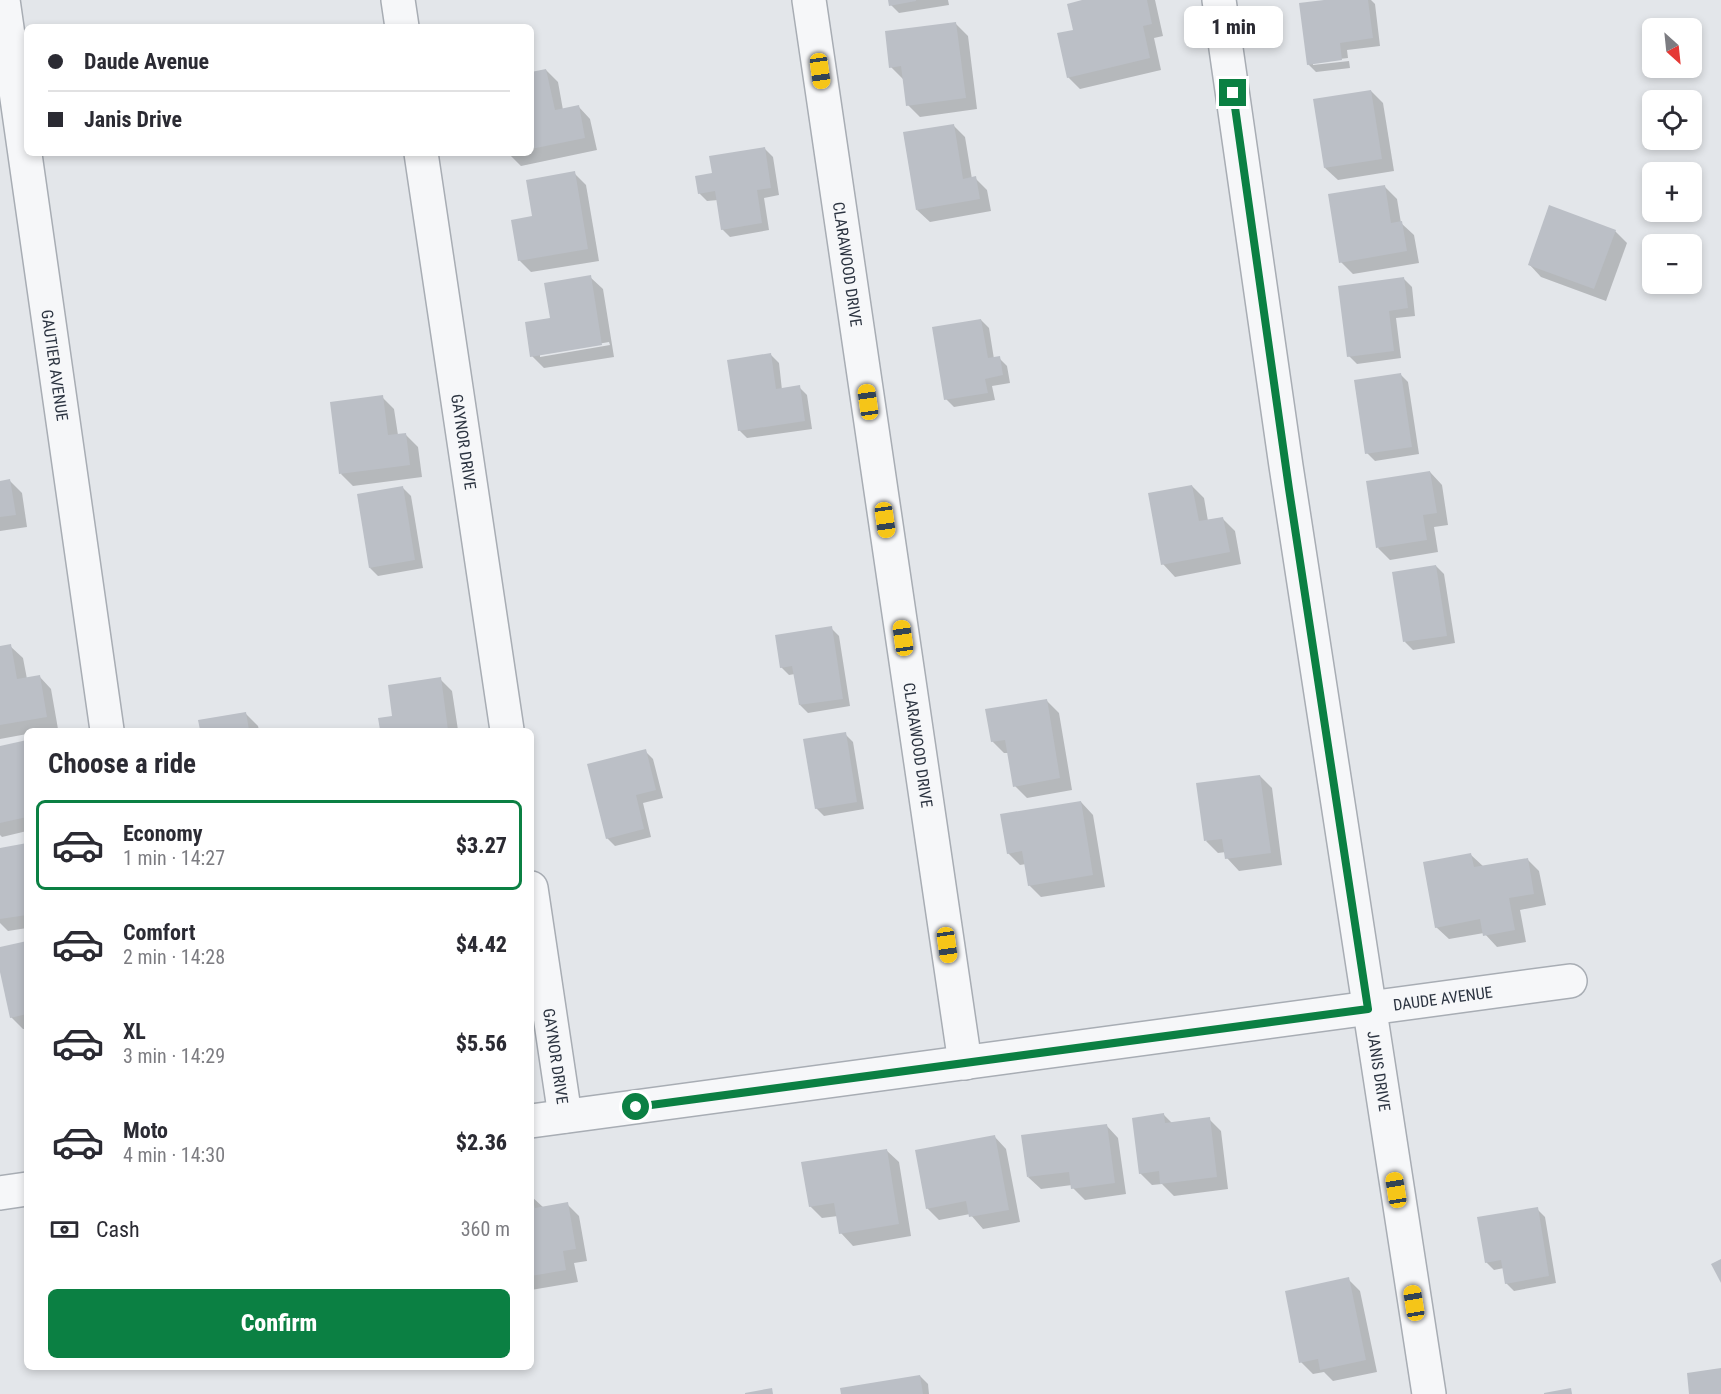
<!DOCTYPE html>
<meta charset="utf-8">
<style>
body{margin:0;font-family:"Roboto Condensed",sans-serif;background:#f2f2f3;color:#2b2b33;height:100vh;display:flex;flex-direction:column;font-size:22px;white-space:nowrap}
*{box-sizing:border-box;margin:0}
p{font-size:20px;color:#7c7c81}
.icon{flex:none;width:33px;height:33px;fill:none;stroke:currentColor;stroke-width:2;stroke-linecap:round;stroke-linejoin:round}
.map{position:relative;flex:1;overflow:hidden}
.side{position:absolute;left:24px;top:728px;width:510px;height:642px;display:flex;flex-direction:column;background:#fff;border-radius:9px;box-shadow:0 3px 9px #0003}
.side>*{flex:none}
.hud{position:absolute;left:24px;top:24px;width:510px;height:132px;border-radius:9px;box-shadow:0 3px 9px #0003;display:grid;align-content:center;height:132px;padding:0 24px;background:#fff}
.needle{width:39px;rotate:153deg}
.buttons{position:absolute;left:1642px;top:18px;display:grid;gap:12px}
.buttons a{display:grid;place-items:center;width:60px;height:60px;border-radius:9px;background:#fff;box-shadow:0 3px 9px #0003;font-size:30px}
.end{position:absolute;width:27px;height:27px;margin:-14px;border:8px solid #0b8043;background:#fff;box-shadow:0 0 0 3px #fff}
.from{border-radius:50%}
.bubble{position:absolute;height:42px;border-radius:9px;background:#fff;box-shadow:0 3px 9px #0003;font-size:20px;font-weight:800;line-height:42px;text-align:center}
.car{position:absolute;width:18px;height:36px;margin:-18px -9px;border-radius:8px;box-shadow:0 0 4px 2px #0007;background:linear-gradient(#f5c518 24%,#345 0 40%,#f5c518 0 76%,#345 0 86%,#f5c518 0)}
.hud b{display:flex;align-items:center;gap:21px;height:57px;font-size:22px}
.hud b+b{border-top:2px solid #e1e1e2}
.hud i{width:15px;height:15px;background:#2b2b33}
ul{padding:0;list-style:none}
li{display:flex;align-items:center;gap:18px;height:90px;margin:0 12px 9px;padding:0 12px;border:3px solid transparent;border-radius:9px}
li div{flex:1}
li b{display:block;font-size:22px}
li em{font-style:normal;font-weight:800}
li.active{border-color:#0b8043}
li>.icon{width:54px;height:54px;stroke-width:1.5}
h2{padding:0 24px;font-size:27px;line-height:72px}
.pay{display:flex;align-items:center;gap:15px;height:66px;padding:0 24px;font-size:22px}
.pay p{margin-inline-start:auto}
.action{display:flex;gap:12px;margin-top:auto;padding:12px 24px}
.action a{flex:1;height:69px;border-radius:9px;background:#0b8043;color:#fff;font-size:24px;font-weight:800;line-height:69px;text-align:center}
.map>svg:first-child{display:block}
.shadow{fill:#0003;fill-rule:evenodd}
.building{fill:#bbbfc6}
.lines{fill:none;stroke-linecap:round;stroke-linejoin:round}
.minor-casing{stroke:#a8adb4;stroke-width:36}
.minor{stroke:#f6f7f9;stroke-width:33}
.route{stroke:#0b8043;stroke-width:8}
.labels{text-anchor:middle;stroke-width:4.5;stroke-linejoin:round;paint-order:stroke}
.street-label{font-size:16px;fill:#2c3441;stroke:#f3f5f7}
</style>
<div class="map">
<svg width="1721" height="1394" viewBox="0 0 1721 1394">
<rect width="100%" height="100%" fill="#e3e6ea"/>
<g class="shadow">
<path d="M890 0H948L949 5 899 13 891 5Z"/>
<path d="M1089 0H1155L1163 36 1154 38 1161 70 1080 89 1068 77 1075 31Z"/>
<path d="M1336 0H1371L1375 4 1380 46 1347 50 1348 58 1313 62V65L1349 61 1350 68 1316 72 1308 64Z"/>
<path d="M955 23 968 36 977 109 920 117 908 105 903 79 891 67Z"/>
<path d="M546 70 558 82 563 110 578 106 590 119 597 150 521 166 508 153H531V73Z"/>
<path d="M1371 91 1383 103 1394 171 1338 180 1325 168Z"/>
<path d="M953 125 965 137 972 179 975 178 987 190 991 211 930 222 917 210Z"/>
<path d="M765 149 773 157 779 195 764 198 769 230 730 237 722 229 718 200 707 201 699 193 713 174Z"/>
<path d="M574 173 586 185 599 261 531 272 519 260 534 218Z"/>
<path d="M1385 187 1397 199 1401 223 1414 235 1419 263 1353 274 1341 262Z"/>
<path d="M1615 231 1627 243 1606 301 1541 277 1529 264Z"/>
<path d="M590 277 603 289 614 357 544 368 532 356 552 319ZM609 342 610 345 540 357V354Z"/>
<path d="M1404 279 1412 287 1415 316 1396 318 1401 358 1357 364 1349 356Z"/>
<path d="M981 320 989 328 994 359 999 358 1007 366 1010 383 992 386 995 400 954 407 946 399Z"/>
<path d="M771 355 779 363 782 390 799 387 807 395 812 429 747 438 739 430Z"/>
<path d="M1400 374 1408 382 1419 454 1375 461 1367 453Z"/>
<path d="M382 397 394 409 398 435H406L418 447 422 477 353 486 341 474Z"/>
<path d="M1430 472 1442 485 1448 525 1434 527 1438 552 1390 560 1378 548Z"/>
<path d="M10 481 22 493 27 527 0 531V483Z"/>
<path d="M1192 486 1204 498 1208 521 1223 519 1235 531 1241 564 1175 577 1163 564Z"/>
<path d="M403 488 411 496 423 568 378 576 370 568Z"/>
<path d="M1436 566 1444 574 1455 643 1413 650 1405 642Z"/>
<path d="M831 628 839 636 850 706 808 713 800 705 795 674 789 675 781 667Z"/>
<path d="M10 646 23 658 27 679 39 676 51 689 58 729 27 730V734L0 739V648Z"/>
<path d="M440 679 452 691 458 730H381L380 719 394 717Z"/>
<path d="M1047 701 1059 713 1072 790 1027 798 1015 786 1009 753H1004L992 741Z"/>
<path d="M246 714 258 726 259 730H202L200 722Z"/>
<path d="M845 734 853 742 864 809 824 816 816 808Z"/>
<path d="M27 742V831L2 837 0 835V748Z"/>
<path d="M645 751 653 759 663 798 643 803 651 837 615 846 607 838Z"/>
<path d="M1260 776 1272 788 1282 865 1239 871 1227 858 1226 852 1218 853 1206 841Z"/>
<path d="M1081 802 1093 815 1105 887 1041 897 1029 885 1026 864 1020 865 1008 853Z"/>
<path d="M27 845V928L8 931 0 923V849Z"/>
<path d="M1471 855 1484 867 1527 859 1539 871 1546 905 1520 910 1526 942 1497 947 1484 933 1449 939 1436 927Z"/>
<path d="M27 943V1029H23L11 1017 0 965V949Z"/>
<path d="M1164 1115 1173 1124 1209 1119 1221 1131 1228 1189 1174 1196 1162 1184 1152 1185 1140 1173Z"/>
<path d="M1106 1125 1118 1138 1126 1194 1085 1200 1073 1188 1072 1185 1041 1189 1028 1177Z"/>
<path d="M994 1136 1006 1149 1020 1222 983 1229 970 1214 939 1220 927 1208Z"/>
<path d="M886 1150 899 1162 911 1236 853 1246 841 1233 838 1216 822 1218 810 1206Z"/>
<path d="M531 1196 544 1208 567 1204 579 1216 587 1261 574 1263 578 1282 531 1290Z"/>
<path d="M1537 1209 1545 1217 1556 1283 1514 1291 1506 1283 1504 1268 1494 1270 1486 1262Z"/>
<path d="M1348 1279 1360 1291 1377 1372 1333 1381 1324 1372 1313 1374 1301 1362Z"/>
<path d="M920 1376 928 1384 929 1394H843Z"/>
</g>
<g class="building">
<path d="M888 0H916V1L889 6Z"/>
<path d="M1082 0H1147L1152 24 1143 26 1150 58 1067 78 1057 33 1073 30 1067 4Z"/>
<path d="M1324 0H1368L1373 38 1340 43 1342 60 1307 65 1299 3Z"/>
<path d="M956 22 966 98 906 106 901 66 889 68 885 31Z"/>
<path d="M546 69 555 110 579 105 585 138 531 149V72Z"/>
<path d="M1371 90 1382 159 1324 168 1313 99Z"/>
<path d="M954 124 963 179 976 176 980 199 916 210 903 132Z"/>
<path d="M765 147 771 188 757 190 762 223 721 230 715 191 698 194 695 176 712 173 709 156Z"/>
<path d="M575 171 588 249 518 261 511 220 532 216 526 180Z"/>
<path d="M1385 185 1391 223 1402 221 1407 251 1339 263 1328 194Z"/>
<path d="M1549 205 1616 230 1594 289 1528 265Z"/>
<path d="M591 275 602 345 530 357 525 322 550 318 544 283Z"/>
<path d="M1404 277 1408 308 1389 311 1394 351 1347 357 1338 286Z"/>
<path d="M981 319 988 358 1000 356 1003 375 985 379 988 393 944 400 932 327Z"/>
<path d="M771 353 776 389 800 385 805 421 738 431 727 360Z"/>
<path d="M1401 373 1412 447 1365 454 1354 380Z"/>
<path d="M383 395 388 435 406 433 410 465 339 474 330 402Z"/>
<path d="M1430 471 1437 513 1423 515 1427 540 1376 548 1366 481Z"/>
<path d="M10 479 16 515 0 517V481Z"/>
<path d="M1192 485 1199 521 1223 517 1230 552 1161 565 1148 493Z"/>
<path d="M403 486 415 560 369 568 357 494Z"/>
<path d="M1436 565 1447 636 1403 642 1392 572Z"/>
<path d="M832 626 843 699 799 705 792 666 780 668 775 635Z"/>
<path d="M11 644 17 679 40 675 47 717 0 725V646Z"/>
<path d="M441 677 448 730H380L378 718 392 716 388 685Z"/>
<path d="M1047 699 1060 778 1013 787 1005 740 991 742 985 709Z"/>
<path d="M246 712 249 730H200L198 720Z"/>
<path d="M846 732 857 802 815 809 803 739Z"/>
<path d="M27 740V817L0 823V746Z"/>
<path d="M646 749 656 790 636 795 644 829 606 839 587 764Z"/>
<path d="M1260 775 1271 853 1225 859 1222 839 1204 841 1196 783Z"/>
<path d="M1081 801 1093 875 1028 886 1022 851 1007 854 1000 814Z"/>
<path d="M27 843V915L0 919V848Z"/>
<path d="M1471 853 1474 867 1528 858 1534 894 1509 898 1515 930 1483 936 1480 919 1435 928 1423 862Z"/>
<path d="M27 941V1014L10 1018 0 972V947Z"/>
<path d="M1164 1113 1165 1123 1210 1117 1217 1177 1160 1184 1159 1171 1139 1174 1132 1118Z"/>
<path d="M1107 1124 1115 1183 1071 1189 1069 1172 1027 1177 1021 1135Z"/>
<path d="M995 1135 1009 1210 969 1217 966 1201 926 1209 915 1150Z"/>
<path d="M887 1149 899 1224 839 1234 834 1203 809 1207 801 1162Z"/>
<path d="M531 1194 535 1208 568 1202 576 1249 563 1251 566 1270 531 1276Z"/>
<path d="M1538 1207 1549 1276 1505 1284 1501 1260 1485 1263 1477 1217Z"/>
<path d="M1721 1259V1283L1711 1264Z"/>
<path d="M1349 1277 1366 1360 1320 1370 1318 1359 1299 1363 1285 1291Z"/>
<path d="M1721 1368V1394H1689L1687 1373Z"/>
<path d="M920 1375 923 1394H841L840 1388Z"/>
<path d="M772 1388 773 1394H745V1393Z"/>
<path d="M1571 1388 1572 1394H1544V1393Z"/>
</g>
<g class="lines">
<g class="minor-casing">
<g id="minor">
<path id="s1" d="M3 0 107 730"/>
<path d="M398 0 402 27"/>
<path id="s2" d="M809 0 965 1063"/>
<path id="s3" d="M1219 0 1286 466 1429 1394"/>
<path id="s4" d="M421 153 507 730"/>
<path id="s5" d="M531 888 565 1116"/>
<path id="s6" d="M531 1121 1570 981"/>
<path d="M0 1193 27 1189"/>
</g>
</g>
<use href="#minor" class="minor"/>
</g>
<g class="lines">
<path class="route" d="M636 1107 1368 1009 1289 489 1233 93"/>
</g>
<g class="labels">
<g class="street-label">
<text dy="6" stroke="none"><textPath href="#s2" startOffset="267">CLARAWOOD DRIVE</textPath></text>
<text dy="6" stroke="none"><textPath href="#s1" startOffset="369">GAUTIER AVENUE</textPath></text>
<text dy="6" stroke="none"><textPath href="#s4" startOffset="292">GAYNOR DRIVE</textPath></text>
<text dy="6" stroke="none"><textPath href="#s2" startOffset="753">CLARAWOOD DRIVE</textPath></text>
<text dy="6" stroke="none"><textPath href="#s6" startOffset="920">DAUDE AVENUE</textPath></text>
<text dy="6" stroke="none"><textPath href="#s5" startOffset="170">GAYNOR DRIVE</textPath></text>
<text dy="6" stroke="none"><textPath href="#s3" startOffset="1083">JANIS DRIVE</textPath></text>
</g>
</g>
</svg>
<div class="buttons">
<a><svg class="needle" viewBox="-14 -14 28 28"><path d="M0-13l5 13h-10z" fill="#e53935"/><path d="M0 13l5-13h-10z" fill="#7c7c81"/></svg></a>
<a><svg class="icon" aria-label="locate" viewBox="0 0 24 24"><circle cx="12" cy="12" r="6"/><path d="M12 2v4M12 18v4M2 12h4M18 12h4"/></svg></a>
<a>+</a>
<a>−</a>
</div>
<i class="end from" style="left:636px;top:1107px"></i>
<i class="end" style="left:1233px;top:93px"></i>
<div class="bubble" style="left:1184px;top:6px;width:99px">1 min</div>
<i class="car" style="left:820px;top:71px;rotate:172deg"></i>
<i class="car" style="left:868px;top:402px;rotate:352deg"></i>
<i class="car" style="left:885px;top:520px;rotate:172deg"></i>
<i class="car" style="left:903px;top:638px;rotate:352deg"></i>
<i class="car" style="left:947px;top:945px;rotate:172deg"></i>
<i class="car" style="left:1396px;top:1190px;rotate:351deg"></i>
<i class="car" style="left:1414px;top:1303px;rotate:351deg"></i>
<div class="hud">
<b><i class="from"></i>Daude Avenue</b>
<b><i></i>Janis Drive</b>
</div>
<section class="side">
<h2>Choose a ride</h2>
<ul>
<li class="active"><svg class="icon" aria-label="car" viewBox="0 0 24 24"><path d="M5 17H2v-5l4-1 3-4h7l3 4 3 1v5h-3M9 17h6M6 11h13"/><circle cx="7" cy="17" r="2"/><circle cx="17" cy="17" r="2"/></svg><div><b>Economy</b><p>1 min · 14:27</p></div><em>$3.27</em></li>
<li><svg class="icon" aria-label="car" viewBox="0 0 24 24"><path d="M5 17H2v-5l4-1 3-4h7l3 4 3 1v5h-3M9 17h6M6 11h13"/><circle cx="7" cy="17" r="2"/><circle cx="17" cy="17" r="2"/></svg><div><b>Comfort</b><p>2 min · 14:28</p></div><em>$4.42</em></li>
<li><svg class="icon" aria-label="car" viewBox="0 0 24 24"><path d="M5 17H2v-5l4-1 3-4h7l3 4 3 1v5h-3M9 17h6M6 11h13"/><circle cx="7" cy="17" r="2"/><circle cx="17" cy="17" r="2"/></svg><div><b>XL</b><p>3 min · 14:29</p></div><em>$5.56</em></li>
<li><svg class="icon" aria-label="car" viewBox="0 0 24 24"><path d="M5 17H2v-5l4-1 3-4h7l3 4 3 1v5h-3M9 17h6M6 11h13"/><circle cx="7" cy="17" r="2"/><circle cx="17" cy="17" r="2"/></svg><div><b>Moto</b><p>4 min · 14:30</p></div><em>$2.36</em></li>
</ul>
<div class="pay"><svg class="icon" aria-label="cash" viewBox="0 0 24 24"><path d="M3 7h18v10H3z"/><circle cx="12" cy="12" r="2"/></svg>Cash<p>360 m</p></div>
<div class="action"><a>Confirm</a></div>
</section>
</div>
